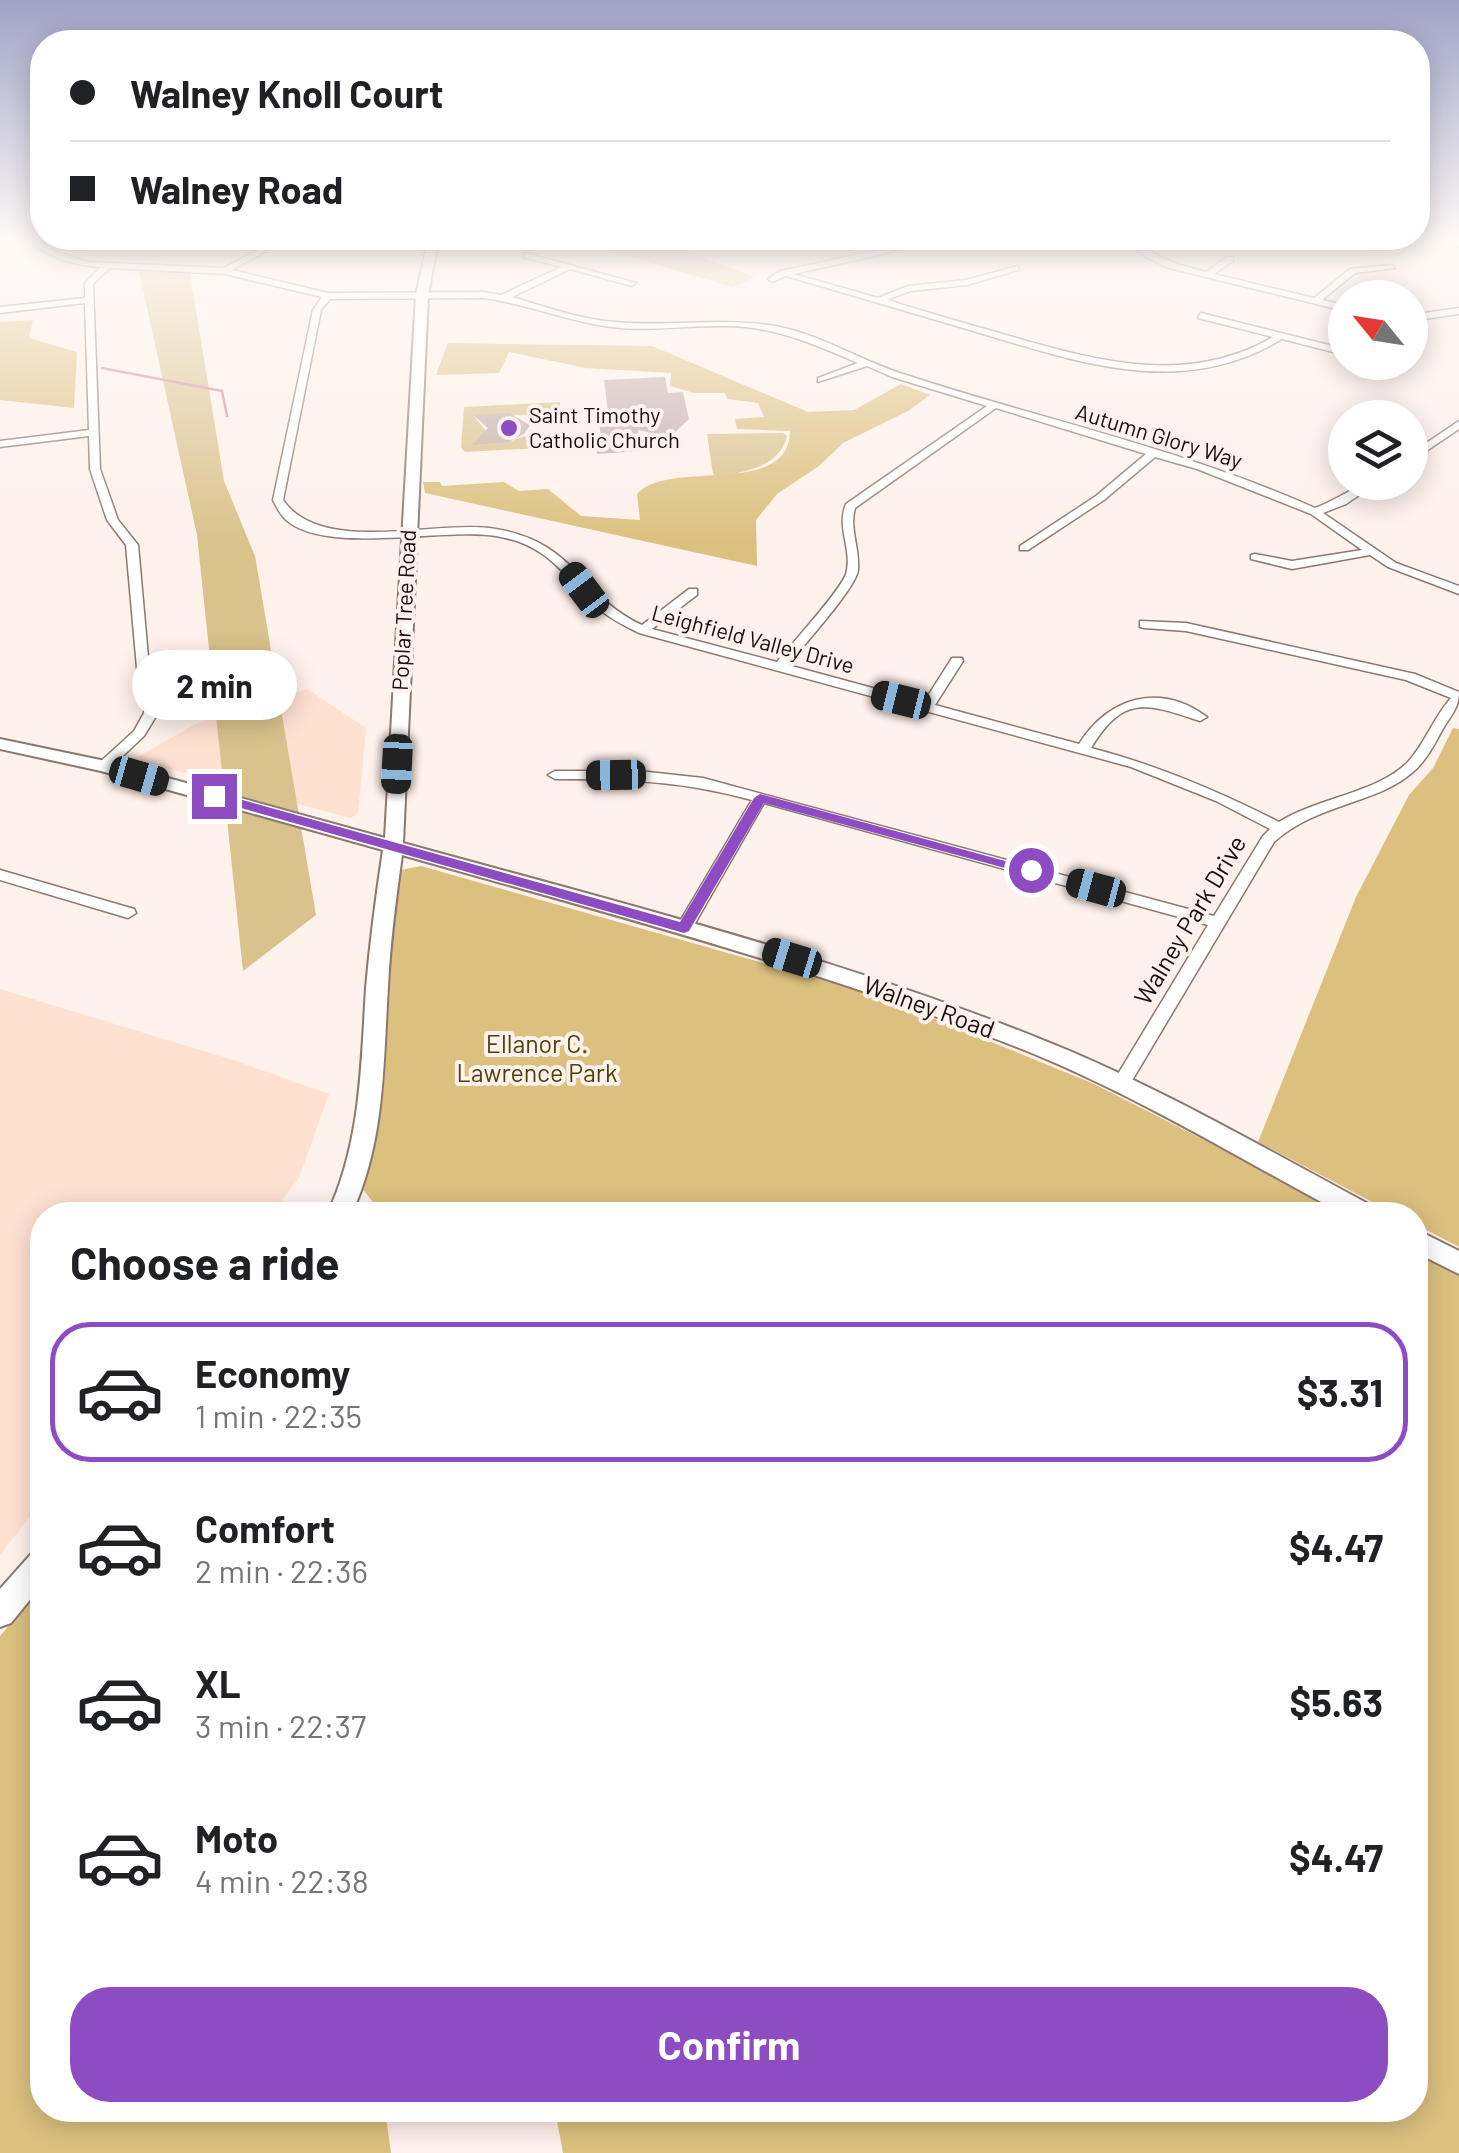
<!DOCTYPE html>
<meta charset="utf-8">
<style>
body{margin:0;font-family:Barlow,sans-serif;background:#f6f6f6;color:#202124;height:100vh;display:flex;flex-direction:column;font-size:38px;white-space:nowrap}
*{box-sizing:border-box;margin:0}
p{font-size:32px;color:#757577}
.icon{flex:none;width:55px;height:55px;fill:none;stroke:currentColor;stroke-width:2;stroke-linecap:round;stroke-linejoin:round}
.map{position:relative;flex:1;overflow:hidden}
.panel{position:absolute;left:30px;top:1202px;width:1398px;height:920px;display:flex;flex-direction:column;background:#fff;border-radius:40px;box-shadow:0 5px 25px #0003}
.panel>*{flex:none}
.guide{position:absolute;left:30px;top:30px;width:1400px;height:220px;border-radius:40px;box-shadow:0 5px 25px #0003;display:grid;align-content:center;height:220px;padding:0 40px;background:#fff}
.needle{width:65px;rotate:300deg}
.buttons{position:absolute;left:1328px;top:280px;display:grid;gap:20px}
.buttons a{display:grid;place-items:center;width:100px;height:100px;border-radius:50%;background:#fff;box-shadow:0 5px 25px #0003;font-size:50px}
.end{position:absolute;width:45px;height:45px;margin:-22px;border:12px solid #8e4cc2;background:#fff;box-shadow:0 0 0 5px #fff}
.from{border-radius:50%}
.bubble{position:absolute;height:70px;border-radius:35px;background:#fff;box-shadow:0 5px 25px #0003;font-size:32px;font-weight:700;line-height:70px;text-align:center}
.car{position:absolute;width:30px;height:60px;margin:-30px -15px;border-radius:12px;box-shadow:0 0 8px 2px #0007;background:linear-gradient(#222 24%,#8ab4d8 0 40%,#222 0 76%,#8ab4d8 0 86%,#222 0)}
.guide b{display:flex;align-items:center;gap:35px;height:95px;font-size:38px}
.guide b+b{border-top:2px solid #e0e0e0}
.guide i{width:25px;height:25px;background:#202124}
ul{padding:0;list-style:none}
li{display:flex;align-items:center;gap:30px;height:140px;margin:0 20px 15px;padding:0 20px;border:5px solid transparent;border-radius:40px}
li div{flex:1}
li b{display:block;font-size:38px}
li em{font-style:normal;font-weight:700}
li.active{border-color:#8e4cc2}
li>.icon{width:90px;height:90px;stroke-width:1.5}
h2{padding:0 40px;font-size:45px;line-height:120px}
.cta{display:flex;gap:20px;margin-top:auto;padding:20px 40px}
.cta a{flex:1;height:115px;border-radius:40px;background:#8e4cc2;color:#fff;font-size:40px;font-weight:700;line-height:115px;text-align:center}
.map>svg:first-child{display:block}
.built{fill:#ffe1d2}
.green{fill:#d9c28b}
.forest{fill:#dcc07f}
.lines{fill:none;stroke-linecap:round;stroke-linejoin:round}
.stream{stroke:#d18996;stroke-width:2.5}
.building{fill:#c6adaa}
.minor-casing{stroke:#8c786e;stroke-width:3}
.major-casing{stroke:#8c786e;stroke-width:4}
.minor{fill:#fff;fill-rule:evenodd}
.major{fill:#fff;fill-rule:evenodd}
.route{fill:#8e4cc2}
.poi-dot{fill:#8e4cc2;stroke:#fff1eb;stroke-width:4}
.labels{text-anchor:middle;stroke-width:8;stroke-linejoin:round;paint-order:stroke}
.far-poi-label{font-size:22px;fill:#150e0b;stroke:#fff1eb;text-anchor:start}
.far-street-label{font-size:22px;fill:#150e0b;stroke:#fff1eb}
.street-label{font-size:25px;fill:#150e0b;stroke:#fff1eb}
.park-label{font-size:25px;fill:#523f0a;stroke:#fff1eb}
</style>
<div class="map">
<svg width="1459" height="2153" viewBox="0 0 1459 2153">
<rect width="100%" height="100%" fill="#fff1eb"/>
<g class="built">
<path d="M307 689 366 728 358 814 350 818 134 759 197 723Z"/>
<path d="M0 989 236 1061 329 1094 299 1178 270 1215H42V1501L0 1555Z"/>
</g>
<g class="green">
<path d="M139 272 190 273 224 481 255 556 316 915 243 971 197 535Z"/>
<path d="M560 402V411L535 412V415L474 416 486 431 509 442 525 436 527 441 537 440 538 445 552 444 556 440 577 441V446L465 452 461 447 464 407Z"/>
<path d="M783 433 787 436C779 467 749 470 721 477L713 474 707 434Z"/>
</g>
<g class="forest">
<path d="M577 241H669L668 245 755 277 732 287Z"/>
<path d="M33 320 29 338 77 352 74 408 0 400V322Z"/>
<path d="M448 343 652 346 808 412 854 410 901 384 930 395 908 411 843 443 819 466 777 494 756 520 757 566 425 493 423 482H440L442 486 504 482 519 491 548 489 581 516 640 520 637 494C669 458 789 499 790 431L737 429 735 419 764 417 758 403 727 399 725 393H694L670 386 671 373 586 368 509 352 499 373 436 375Z"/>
<path d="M1453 728 1459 729V1247L1415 1224V1215H1397L1258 1142 1356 897 1409 795 1433 768Z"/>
<path d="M421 866 876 995 1092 1083 1352 1215H383L358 1183 394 879 401 870Z"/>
<path d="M1415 1248 1459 1272V2153H563L555 2110H1415Z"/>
<path d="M42 1586V2110H385L391 2153H0V1636Z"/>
</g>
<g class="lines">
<path class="stream" d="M102 368 222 391 227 416"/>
</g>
<g class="building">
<path d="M665 377 668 393 683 392 689 419 670 437 638 430 641 451 597 454 595 438H601L599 421H609L604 380Z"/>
<path d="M509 413 530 425 524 434 509 442 472 445 488 428 473 415Z"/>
</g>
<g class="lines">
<g class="minor-casing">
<g id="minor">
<path d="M30 241H39L54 251 88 262 224 268 274 241H284L232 270 328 293 484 292 501 295 561 267 523 257 526 253 636 283 632 286 570 269 512 297C546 307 579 319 615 322 668 327 721 317 775 326 820 334 859 360 903 374 1040 419 1183 449 1315 508 1336 501 1359 482 1378 482L1346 504 1323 513 1396 563 1459 586V594L1388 567 1370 555 1292 569 1251 559V555L1255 554 1292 561 1362 550 1311 514 1197 469 1155 457 1104 500 1028 550H1020V546L1096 496 1146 454 996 408 855 508C849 529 860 548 858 570 857 587 801 648 788 665L924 702 952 658H962L963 661 935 705 1079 744C1109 697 1160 682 1207 717L1200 721C1148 704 1124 693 1091 748 1157 765 1218 791 1279 822 1317 798 1376 793 1407 763 1425 744 1433 718 1451 698L1406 680 1186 631 1144 628 1140 627V621L1186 623 1415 674 1459 692C1459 707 1452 714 1444 727 1435 743 1427 760 1413 772 1375 805 1317 803 1274 842L1127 1089H1115L1112 1084 1115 1079 1208 925 764 803 690 932 684 933 676 928 752 800C682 781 626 779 555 779L548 775 555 771H639L703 778 1214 916 1263 836 1270 829 1216 801 1131 767 639 633C625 626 611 619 599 609 563 576 550 545 496 536 443 527 324 556 285 519 280 514 276 506 273 500L313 310 322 297 225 274 110 268 93 284 100 469 118 520 138 545 149 668 160 698 158 713 144 736 109 769H99V763L134 731 144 713 146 698 137 668 126 545 107 520 90 469 89 436 0 447V441L89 430 85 303 0 313V307L85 298V283L101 267C75 266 50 258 30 241ZM484 298C527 304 567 321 611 327 648 332 689 325 726 326 774 326 816 345 858 363L818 378V382L867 366 892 377 987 406 846 504C836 528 853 550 846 574 841 590 790 646 777 662L652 629 697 595V589H689L642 625C576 594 576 539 489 528 431 521 321 555 283 500L321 310 330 299Z"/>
<path d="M907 241H919L883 254 794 274 878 298 908 286 966 280 1018 266V270L967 285 910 291 887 300C929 313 971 325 1013 337 1099 362 1190 386 1273 337L1198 318 1201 313 1345 349V355L1282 339C1180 401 1075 361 970 330 909 312 848 294 786 276L772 282 768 279 780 271 879 250Z"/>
<path d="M1129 241H1138C1158 260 1180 265 1206 272L1227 257H1233V261L1214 274 1314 298 1350 269 1391 265 1395 268 1355 273 1322 300 1345 305V311L1169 268 1144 256Z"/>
<path d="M1450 241H1459V247Z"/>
<path d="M1459 308V314L1410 321V315Z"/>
<path d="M1459 421V429L1410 462V454Z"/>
<path d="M0 870 134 909 136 913 128 918 0 880Z"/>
</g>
</g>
<g class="major-casing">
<g id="major">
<path d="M428 241H438L428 295 403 843C617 902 832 956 1038 1038 1155 1084 1265 1149 1376 1208L1379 1215H1345C1239 1158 1134 1094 1022 1049 820 969 610 914 402 855 396 899 390 943 388 987 383 1066 385 1142 351 1215H327C361 1143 361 1067 366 988 370 942 376 896 383 850L101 771 0 749V739L110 762 385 838 416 295Z"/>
<path d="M1415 1229 1459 1251V1274L1415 1252Z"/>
<path d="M42 1548V1585L11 1623 0 1627V1589L32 1553Z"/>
</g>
</g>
<use href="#minor" class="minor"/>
<use href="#major" class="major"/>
</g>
<linearGradient id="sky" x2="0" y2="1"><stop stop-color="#9fa3c7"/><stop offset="0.44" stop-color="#fff9f6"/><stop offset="1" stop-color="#fff9f6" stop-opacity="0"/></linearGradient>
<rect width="1459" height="543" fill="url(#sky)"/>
<path class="route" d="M214 792 680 922 754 798 760 794 1038 870 1031 875 764 803 689 931 684 933 209 799 207 796Z"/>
<circle class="poi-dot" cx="509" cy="428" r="10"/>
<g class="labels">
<g class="far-poi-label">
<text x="529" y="423">Saint Timothy<tspan x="529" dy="25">Catholic Church</tspan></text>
</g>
<g class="far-street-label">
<text transform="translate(1159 436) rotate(17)" y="8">Autumn Glory Way</text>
<text transform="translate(404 610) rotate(-87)" y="8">Poplar Tree Road</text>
<text transform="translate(753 639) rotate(15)" y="8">Leighfield Valley Drive</text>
</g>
<g class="street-label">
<text transform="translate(1190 920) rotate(-59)" y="9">Walney Park Drive</text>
<text transform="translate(929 1007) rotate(20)" y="9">Walney Road</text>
</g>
<g class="park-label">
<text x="537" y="1053">Ellanor C.<tspan x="537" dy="29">Lawrence Park</tspan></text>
</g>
</g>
</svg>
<div class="buttons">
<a><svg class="needle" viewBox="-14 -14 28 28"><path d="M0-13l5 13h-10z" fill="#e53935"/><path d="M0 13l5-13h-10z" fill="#757577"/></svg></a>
<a><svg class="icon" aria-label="layers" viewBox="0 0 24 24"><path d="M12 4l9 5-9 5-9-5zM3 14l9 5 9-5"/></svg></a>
</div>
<i class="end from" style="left:1031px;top:870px"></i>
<i class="end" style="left:214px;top:796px"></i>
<div class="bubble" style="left:132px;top:650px;width:165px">2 min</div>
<i class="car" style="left:584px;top:590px;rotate:323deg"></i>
<i class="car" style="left:901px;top:700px;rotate:284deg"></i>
<i class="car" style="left:397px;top:764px;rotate:183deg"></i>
<i class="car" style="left:616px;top:775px;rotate:269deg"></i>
<i class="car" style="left:139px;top:776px;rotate:106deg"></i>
<i class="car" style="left:1096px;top:888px;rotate:285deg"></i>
<i class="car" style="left:792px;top:958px;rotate:287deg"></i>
<div class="guide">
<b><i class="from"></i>Walney Knoll Court</b>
<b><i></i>Walney Road</b>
</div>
<section class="panel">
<h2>Choose a ride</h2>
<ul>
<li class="active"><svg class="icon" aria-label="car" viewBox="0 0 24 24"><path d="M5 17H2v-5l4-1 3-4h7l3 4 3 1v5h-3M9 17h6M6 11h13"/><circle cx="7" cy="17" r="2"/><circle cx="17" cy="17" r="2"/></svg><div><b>Economy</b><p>1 min · 22:35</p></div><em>$3.31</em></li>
<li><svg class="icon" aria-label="car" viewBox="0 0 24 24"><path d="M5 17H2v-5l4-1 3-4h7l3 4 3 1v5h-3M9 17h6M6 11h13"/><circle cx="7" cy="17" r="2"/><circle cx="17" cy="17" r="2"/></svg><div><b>Comfort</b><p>2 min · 22:36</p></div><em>$4.47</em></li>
<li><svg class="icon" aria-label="car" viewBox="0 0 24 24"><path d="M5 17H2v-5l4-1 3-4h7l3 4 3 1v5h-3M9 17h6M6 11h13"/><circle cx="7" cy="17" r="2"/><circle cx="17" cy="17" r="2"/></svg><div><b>XL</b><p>3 min · 22:37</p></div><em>$5.63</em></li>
<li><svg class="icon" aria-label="car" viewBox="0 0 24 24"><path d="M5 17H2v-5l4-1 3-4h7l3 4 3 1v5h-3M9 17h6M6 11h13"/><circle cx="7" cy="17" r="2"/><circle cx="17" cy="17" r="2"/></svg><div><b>Moto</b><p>4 min · 22:38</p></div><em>$4.47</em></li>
</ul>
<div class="cta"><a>Confirm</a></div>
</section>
</div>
